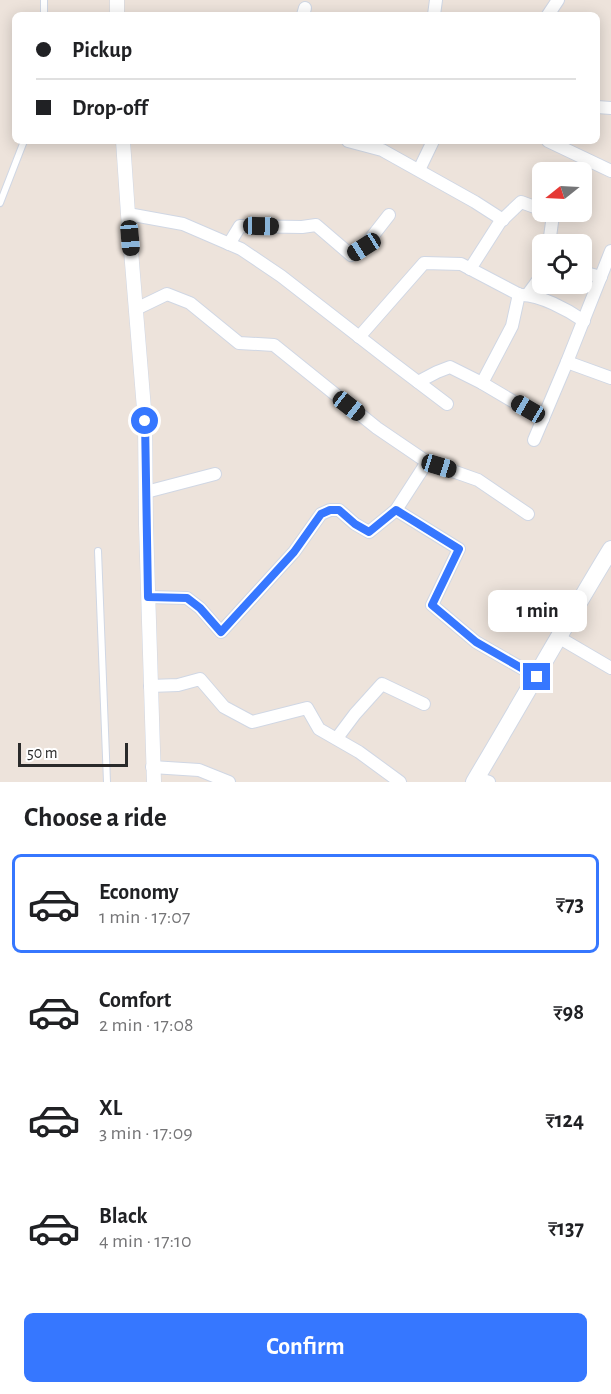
<!DOCTYPE html>
<meta charset="utf-8">
<style>
body{margin:0;font-family:"Alegreya Sans",sans-serif;background:#f6f6f6;color:#202124;height:100vh;display:flex;flex-direction:column;font-size:22px;white-space:nowrap}
*{box-sizing:border-box;margin:0}
p{font-size:20px;color:#757577}
.icon{flex:none;width:33px;height:33px;fill:none;stroke:currentColor;stroke-width:2;stroke-linecap:round;stroke-linejoin:round}
.map{position:relative;height:782px;overflow:hidden}
.details{display:flex;flex-direction:column;background:#fff;flex:1}
.details>*{flex:none}
.banner{position:absolute;left:12px;top:12px;width:588px;height:132px;border-radius:9px;box-shadow:0 3px 15px #0003;display:grid;align-content:center;height:132px;padding:0 24px;background:#fff}
.needle{width:39px;rotate:252deg}
.buttons{position:absolute;left:532px;top:162px;display:grid;gap:12px}
.buttons a{display:grid;place-items:center;width:60px;height:60px;border-radius:9px;background:#fff;box-shadow:0 3px 15px #0003;font-size:30px}
.scale{position:absolute;left:18px;bottom:15px;width:110px;box-sizing:border-box;padding-left:6px;border:3px solid #2a2a2a;border-top:0;font-size:16px;line-height:21px;white-space:nowrap;color:#2a2a2a;-webkit-text-stroke:4px #fff;paint-order:stroke}
.end{position:absolute;width:27px;height:27px;margin:-14px;border:8px solid #3677ff;background:#fff;box-shadow:0 0 0 3px #fff}
.from{border-radius:50%}
.bubble{position:absolute;height:42px;border-radius:9px;background:#fff;box-shadow:0 3px 15px #0003;font-size:20px;font-weight:600;line-height:42px;text-align:center}
.car{position:absolute;width:18px;height:36px;margin:-18px -9px;border-radius:8px;box-shadow:0 0 4px 2px #0007;background:linear-gradient(#222 24%,#8ab4d8 0 40%,#222 0 76%,#8ab4d8 0 86%,#222 0)}
.banner b{display:flex;align-items:center;gap:21px;height:57px;font-size:22px}
.banner b+b{border-top:2px solid #e0e0e0}
.banner i{width:15px;height:15px;background:#202124}
ul{padding:0;list-style:none}
li{display:flex;align-items:center;gap:18px;height:99px;margin:0 12px 9px;padding:0 12px;border:3px solid transparent;border-radius:9px}
li div{flex:1}
li b{display:block;font-size:22px}
li em{font-style:normal;font-weight:600}
li.on{border-color:#3677ff}
li>.icon{width:54px;height:54px;stroke-width:1.5}
h2{padding:0 24px;font-size:27px;line-height:72px}
.action{display:flex;gap:12px;margin-top:auto;padding:12px 24px}
.action a{flex:1;height:69px;border-radius:9px;background:#3677ff;color:#fff;font-size:24px;font-weight:600;line-height:69px;text-align:center}
.map>svg:first-child{display:block}
.lines{fill:none;stroke-linecap:round;stroke-linejoin:round}
.service-casing{stroke:#d0d7e4;stroke-width:8}
.minor-casing{stroke:#d0d7e4;stroke-width:14}
.tertiary-casing{stroke:#d0d7e4;stroke-width:15}
.secondary-casing{stroke:#d0d7e4;stroke-width:18}
.service{stroke:#fff;stroke-width:6}
.minor{stroke:#fff;stroke-width:12}
.tertiary{stroke:#fff;stroke-width:14}
.secondary{stroke:#fff;stroke-width:16}
.route{stroke:#3677ff;stroke-width:8}
</style>
<div class="map">
<svg width="611" height="782" viewBox="0 0 611 782">
<rect width="100%" height="100%" fill="#ede3db"/>
<g class="lines">
<g class="service-casing">
<g id="service">
<path d="M44 0V15"/>
<path d="M0 203 24 141"/>
<path d="M98 551 107 782"/>
</g>
</g>
<g class="minor-casing">
<g id="minor">
<path d="M303 15 305 8"/>
<path d="M434 15 436 0"/>
<path d="M548 15 558 0"/>
<path d="M597 107 611 108"/>
<path d="M348 141 382 150 475 202 503 220"/>
<path d="M548 141 611 171"/>
<path d="M419 170 433 141"/>
<path d="M547 212 553 215 549 244"/>
<path d="M128 214 183 224 241 249 281 276 389 360 447 404"/>
<path d="M229 244 240 226 302 227 316 225 351 255 364 247 389 215"/>
<path d="M611 251 567 362 611 378"/>
<path d="M470 269 500 222 521 202 543 210"/>
<path d="M582 272 601 277"/>
<path d="M528 294 542 275 543 271"/>
<path d="M136 309 167 294 190 303 239 343 274 345 377 428 427 462 478 480 528 514"/>
<path d="M359 337 424 263 461 264 520 295C539 294 568 310 584 321"/>
<path d="M418 382 437 372 450 367 482 383 543 419"/>
<path d="M482 383 512 326 519 294"/>
<path d="M534 440 567 362"/>
<path d="M146 492 215 474"/>
<path d="M396 510 459 549 432 605 476 642 537 677"/>
<path d="M148 597 187 598 200 608 221 632 294 552 321 514 330 510H339L355 524 369 532 396 510 427 462"/>
<path d="M558 637 611 668"/>
<path d="M150 686 178 685 200 679 224 707 252 722 307 708 319 729 359 752 400 782"/>
<path d="M337 738 355 714 382 684 424 704"/>
<path d="M152 767 199 770 229 782"/>
<path d="M477 778 489 782"/>
</g>
</g>
<g class="tertiary-casing">
<g id="tertiary">
<path d="M117 0V15"/>
<path d="M123 141 128 214 145 421 146 525 154 782"/>
</g>
</g>
<g class="secondary-casing">
<path id="secondary" d="M474 782C520 705 564 626 611 549"/>
</g>
<use href="#service" class="service"/>
<use href="#minor" class="minor"/>
<use href="#tertiary" class="tertiary"/>
<use href="#secondary" class="secondary"/>
</g>
<g class="lines">
<path class="route" d="M145 421 148 597 187 598 200 608 221 632 294 552 321 514 330 510H339L355 524 369 532 396 510 459 549 432 605 476 642 537 677"/>
</g>
</svg>
<div class="buttons">
<a><svg class="needle" viewBox="-14 -14 28 28"><path d="M0-13l5 13h-10z" fill="#e53935"/><path d="M0 13l5-13h-10z" fill="#757577"/></svg></a>
<a><svg class="icon" aria-label="locate" viewBox="0 0 24 24"><circle cx="12" cy="12" r="6"/><path d="M12 2v4M12 18v4M2 12h4M18 12h4"/></svg></a>
</div>
<div class="scale">50 m</div>
<i class="end from" style="left:145px;top:421px"></i>
<i class="end" style="left:537px;top:677px"></i>
<div class="bubble" style="left:488px;top:590px;width:99px">1 min</div>
<i class="car" style="left:261px;top:226px;rotate:91deg"></i>
<i class="car" style="left:130px;top:238px;rotate:175deg"></i>
<i class="car" style="left:364px;top:247px;rotate:238deg"></i>
<i class="car" style="left:349px;top:406px;rotate:128deg"></i>
<i class="car" style="left:528px;top:409px;rotate:300deg"></i>
<i class="car" style="left:439px;top:466px;rotate:107deg"></i>
<div class="banner">
<b><i class="from"></i>Pickup</b>
<b><i></i>Drop-off</b>
</div>
</div>
<section class="details">
<h2>Choose a ride</h2>
<ul>
<li class="on"><svg class="icon" aria-label="car" viewBox="0 0 24 24"><path d="M5 17H2v-5l4-1 3-4h7l3 4 3 1v5h-3M9 17h6M6 11h13"/><circle cx="7" cy="17" r="2"/><circle cx="17" cy="17" r="2"/></svg><div><b>Economy</b><p>1 min · 17:07</p></div><em>₹73</em></li>
<li><svg class="icon" aria-label="car" viewBox="0 0 24 24"><path d="M5 17H2v-5l4-1 3-4h7l3 4 3 1v5h-3M9 17h6M6 11h13"/><circle cx="7" cy="17" r="2"/><circle cx="17" cy="17" r="2"/></svg><div><b>Comfort</b><p>2 min · 17:08</p></div><em>₹98</em></li>
<li><svg class="icon" aria-label="car" viewBox="0 0 24 24"><path d="M5 17H2v-5l4-1 3-4h7l3 4 3 1v5h-3M9 17h6M6 11h13"/><circle cx="7" cy="17" r="2"/><circle cx="17" cy="17" r="2"/></svg><div><b>XL</b><p>3 min · 17:09</p></div><em>₹124</em></li>
<li><svg class="icon" aria-label="car" viewBox="0 0 24 24"><path d="M5 17H2v-5l4-1 3-4h7l3 4 3 1v5h-3M9 17h6M6 11h13"/><circle cx="7" cy="17" r="2"/><circle cx="17" cy="17" r="2"/></svg><div><b>Black</b><p>4 min · 17:10</p></div><em>₹137</em></li>
</ul>
<div class="action"><a>Confirm</a></div>
</section>
